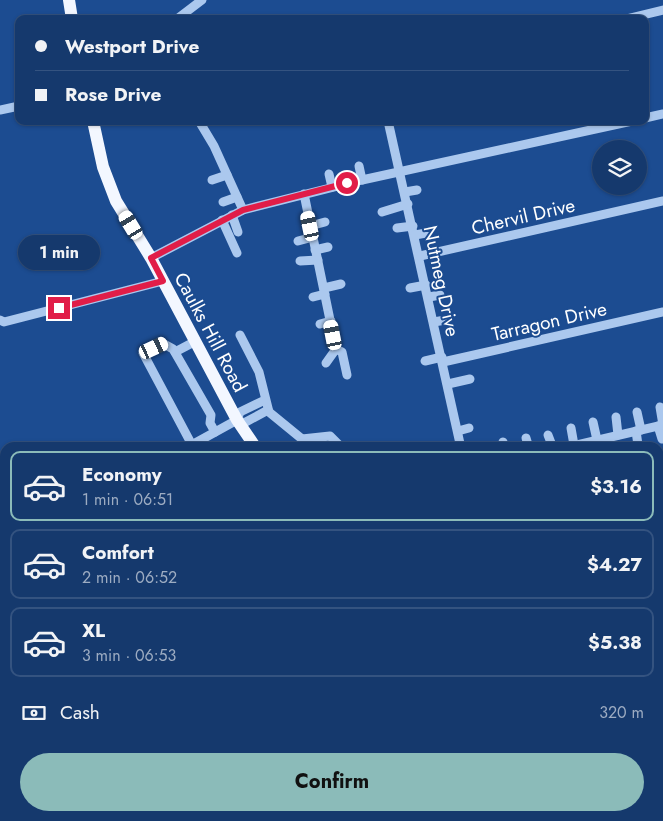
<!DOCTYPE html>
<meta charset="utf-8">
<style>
body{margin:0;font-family:Jost,sans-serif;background:#224475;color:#f1f3f6;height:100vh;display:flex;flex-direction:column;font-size:19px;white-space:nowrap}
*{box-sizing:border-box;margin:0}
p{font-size:16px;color:#9dacc2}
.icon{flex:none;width:28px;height:28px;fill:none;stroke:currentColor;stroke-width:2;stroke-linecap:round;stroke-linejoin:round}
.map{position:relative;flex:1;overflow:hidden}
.side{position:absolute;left:0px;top:442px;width:664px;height:379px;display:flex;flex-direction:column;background:#15396d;border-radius:15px 15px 0 0;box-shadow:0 1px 4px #0004,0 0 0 1px #345380}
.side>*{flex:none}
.top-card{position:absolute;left:15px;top:15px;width:634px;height:110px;border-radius:10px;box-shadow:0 1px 4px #0004,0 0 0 1px #345380;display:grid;align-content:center;height:110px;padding:0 20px;background:#15396d}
.buttons{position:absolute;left:592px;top:140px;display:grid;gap:10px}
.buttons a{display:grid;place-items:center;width:55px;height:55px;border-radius:50%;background:#15396d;box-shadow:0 1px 4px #0004,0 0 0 1px #345380;font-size:25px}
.end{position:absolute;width:22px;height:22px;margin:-11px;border:6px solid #e11d48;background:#fff;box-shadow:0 0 0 2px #fff}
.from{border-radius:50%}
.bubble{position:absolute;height:35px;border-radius:18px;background:#15396d;box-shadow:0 1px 4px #0004,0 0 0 1px #345380;font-size:16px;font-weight:700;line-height:35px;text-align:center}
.car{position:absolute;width:15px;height:30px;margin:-15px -8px;border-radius:6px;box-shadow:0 0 4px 1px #0007;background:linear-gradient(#fff 24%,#345 0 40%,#fff 0 76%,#345 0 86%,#fff 0)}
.top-card b{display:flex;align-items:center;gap:18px;height:48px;font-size:19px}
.top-card b+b{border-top:1px solid #345380}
.top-card i{width:12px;height:12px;background:#f1f3f6}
ul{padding:9px 0 0;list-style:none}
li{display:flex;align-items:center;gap:15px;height:70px;margin:0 10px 8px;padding:0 10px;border:2px solid #345380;border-radius:10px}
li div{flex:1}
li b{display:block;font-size:19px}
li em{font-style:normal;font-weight:700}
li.on{border-color:#8bbbb9}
li>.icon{width:45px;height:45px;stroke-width:1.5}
.pay{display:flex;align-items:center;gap:12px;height:55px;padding:0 20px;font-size:19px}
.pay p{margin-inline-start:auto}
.primary-button{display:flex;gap:10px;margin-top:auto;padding:10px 20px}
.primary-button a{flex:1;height:58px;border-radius:30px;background:#8bbbb9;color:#111;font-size:20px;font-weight:700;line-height:58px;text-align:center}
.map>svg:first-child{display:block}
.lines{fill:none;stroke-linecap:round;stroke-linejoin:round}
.minor{stroke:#abc8ee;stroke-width:9}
.major{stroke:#f3f7ff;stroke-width:12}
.route{stroke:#e11d48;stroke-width:6}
.labels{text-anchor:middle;stroke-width:4;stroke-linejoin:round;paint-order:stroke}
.street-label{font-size:19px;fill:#fff;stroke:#1c4c91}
</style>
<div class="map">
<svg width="663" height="821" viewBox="0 0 663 821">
<rect width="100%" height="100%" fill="#1c4c91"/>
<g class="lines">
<g class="minor">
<path d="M177 19 202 0"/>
<path d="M626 19 663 10"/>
<path d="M0 110 19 106"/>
<path d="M645 118 663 114"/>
<path d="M199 121 214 146 243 210"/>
<path d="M388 121 461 448"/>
<path d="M359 166 362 180"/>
<path d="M329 174 332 187"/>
<path d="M212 180 227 175"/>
<path d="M405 192 417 190"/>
<path d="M304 194 336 349"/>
<path d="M223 202 237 197"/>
<path d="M382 212 408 204"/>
<path d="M232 215 238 232"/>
<path d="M222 220 237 253"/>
<path d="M310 226 325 222"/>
<path d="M397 228 413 226"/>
<path d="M415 235 426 233"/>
<path d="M298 241 313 237"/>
<path d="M315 250 328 247"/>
<path d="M420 256 663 201"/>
<path d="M151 258 243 210 362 180 632 121"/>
<path d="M300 261 318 260"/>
<path d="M324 288 341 284"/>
<path d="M410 288 426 285"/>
<path d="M313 297 325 294"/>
<path d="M429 297 440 295"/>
<path d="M0 320 4 322 163 281"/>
<path d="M434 322 445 320"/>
<path d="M320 324 331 321"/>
<path d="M240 335 259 372 269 412 302 439 308 448"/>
<path d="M336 349 342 352 347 375"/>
<path d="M175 352 194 342"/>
<path d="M425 361 442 357"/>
<path d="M443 362 663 312"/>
<path d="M326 363 336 349"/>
<path d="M448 384 470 379"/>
<path d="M660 407 663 425"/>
<path d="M637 412 641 430"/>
<path d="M616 417 618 435"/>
<path d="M237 420 240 412 265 400"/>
<path d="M237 420 244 423 268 410"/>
<path d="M593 422 597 440"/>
<path d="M658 426 662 439"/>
<path d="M571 428 574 445"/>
<path d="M458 431 469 428"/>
<path d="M636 431 638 445"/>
<path d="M548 435 553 448"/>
<path d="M526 438 529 448"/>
<path d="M302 439 330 436 338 444 337 448"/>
<path d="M503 442 505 448"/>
<path d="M192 445 143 353 164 344 173 349 211 415 210 423 215 432"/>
<path d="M188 447 237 420"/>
<path d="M564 448 663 425"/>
<path d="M0 497H5"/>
<path d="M659 526 663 525"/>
<path d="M659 661 663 671"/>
<path d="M659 691 663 689"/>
<path d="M659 803 663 800"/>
<path d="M0 810 5 807"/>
<path d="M627 816 630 821"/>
<path d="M178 821 181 816"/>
<path d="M480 821 486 816"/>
<path d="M642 821 644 816"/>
</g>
<g class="major">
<path d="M69 0 72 19"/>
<path d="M93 121 103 167 116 201 151 258 237 420 256 448"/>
<path d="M527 816 531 821"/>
</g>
</g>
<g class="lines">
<path class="route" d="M59 308 163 281 151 258 243 210 347 183"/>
</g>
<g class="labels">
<g class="street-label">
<text transform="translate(523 216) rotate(-13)" y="7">Chervil Drive</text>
<text transform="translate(442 281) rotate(78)" y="7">Nutmeg Drive</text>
<text transform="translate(549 321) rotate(-13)" y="7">Tarragon Drive</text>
<text transform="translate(211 332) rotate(62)" y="7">Caulks Hill Road</text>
</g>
</g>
</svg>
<div class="buttons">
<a><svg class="icon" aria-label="layers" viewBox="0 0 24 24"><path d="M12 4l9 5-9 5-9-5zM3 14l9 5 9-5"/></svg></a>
</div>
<i class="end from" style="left:347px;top:183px"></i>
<i class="end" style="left:59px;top:308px"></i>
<div class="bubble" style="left:18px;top:235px;width:82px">1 min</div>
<i class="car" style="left:131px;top:225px;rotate:329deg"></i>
<i class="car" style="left:310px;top:226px;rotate:348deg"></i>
<i class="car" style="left:333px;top:335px;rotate:349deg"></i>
<i class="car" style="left:154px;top:348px;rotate:65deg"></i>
<div class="top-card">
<b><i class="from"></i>Westport Drive</b>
<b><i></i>Rose Drive</b>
</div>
<section class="side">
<ul>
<li class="on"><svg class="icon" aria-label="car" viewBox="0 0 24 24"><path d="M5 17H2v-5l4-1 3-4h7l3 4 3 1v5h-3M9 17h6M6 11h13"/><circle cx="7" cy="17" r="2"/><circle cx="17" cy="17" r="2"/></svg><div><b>Economy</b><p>1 min · 06:51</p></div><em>$3.16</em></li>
<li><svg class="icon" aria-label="car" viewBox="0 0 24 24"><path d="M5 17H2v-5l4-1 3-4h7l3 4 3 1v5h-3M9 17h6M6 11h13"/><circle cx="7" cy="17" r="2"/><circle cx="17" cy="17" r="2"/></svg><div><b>Comfort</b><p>2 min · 06:52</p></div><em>$4.27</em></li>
<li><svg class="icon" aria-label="car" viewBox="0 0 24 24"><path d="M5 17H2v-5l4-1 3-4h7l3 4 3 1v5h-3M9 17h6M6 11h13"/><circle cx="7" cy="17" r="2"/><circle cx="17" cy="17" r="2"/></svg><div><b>XL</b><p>3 min · 06:53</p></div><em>$5.38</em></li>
</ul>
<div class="pay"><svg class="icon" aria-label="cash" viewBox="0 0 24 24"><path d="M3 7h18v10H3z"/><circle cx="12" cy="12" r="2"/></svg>Cash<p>320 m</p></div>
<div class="primary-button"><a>Confirm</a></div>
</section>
</div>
